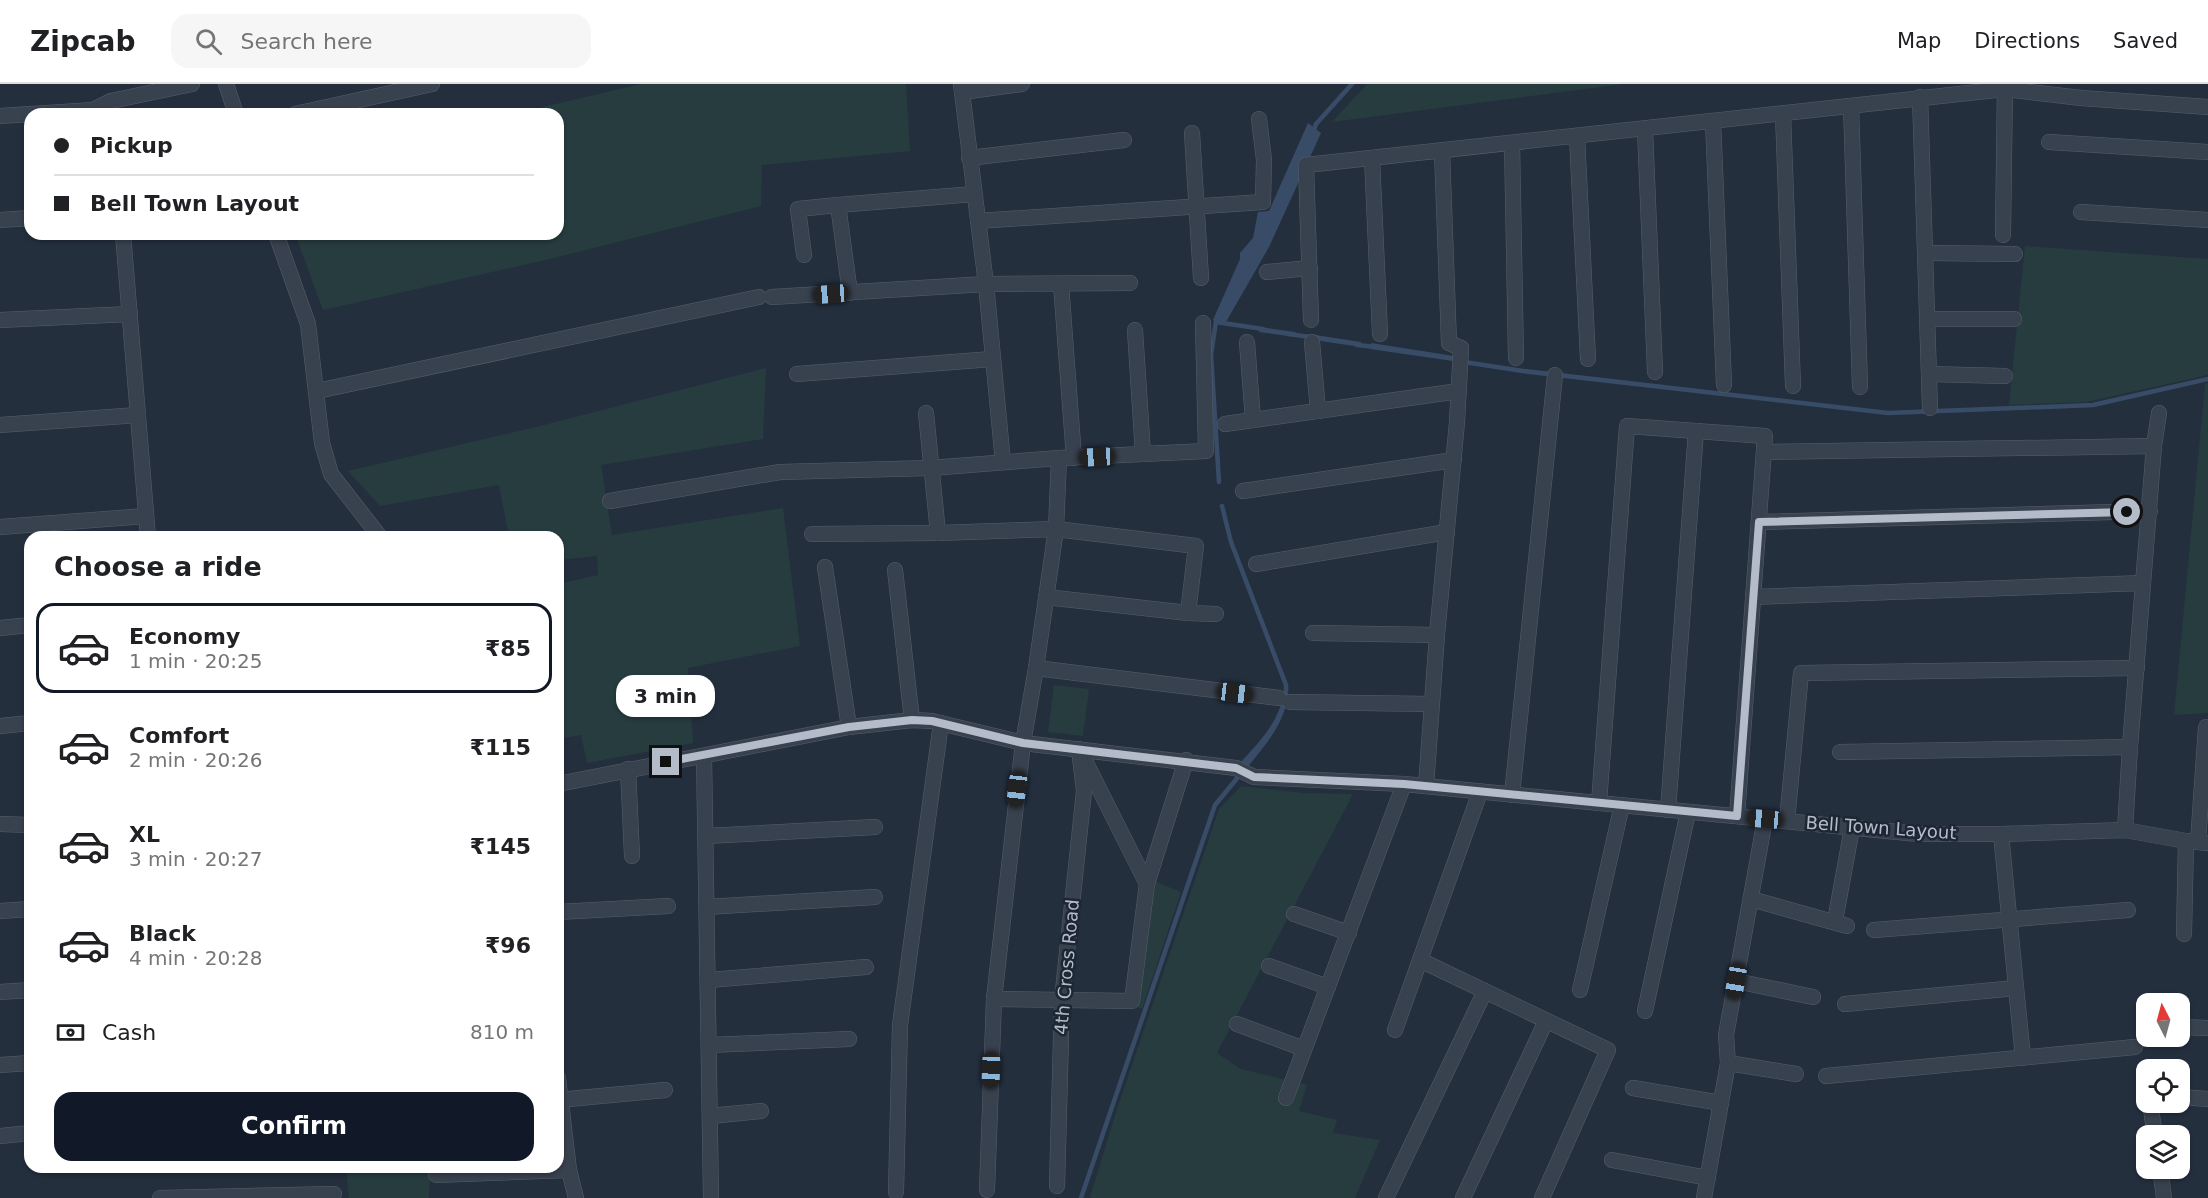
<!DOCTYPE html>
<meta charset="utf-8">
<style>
body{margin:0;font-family:"DejaVu Sans",sans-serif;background:#f6f6f6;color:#202124;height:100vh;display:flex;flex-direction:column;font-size:22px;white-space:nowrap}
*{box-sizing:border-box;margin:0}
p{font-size:20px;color:#757577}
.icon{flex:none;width:33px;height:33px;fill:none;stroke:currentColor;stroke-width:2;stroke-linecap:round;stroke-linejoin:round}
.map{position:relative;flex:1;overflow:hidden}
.panel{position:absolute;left:24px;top:447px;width:540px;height:642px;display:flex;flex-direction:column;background:#fff;border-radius:18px;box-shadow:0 2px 4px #0004}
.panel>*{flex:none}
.top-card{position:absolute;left:24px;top:24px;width:540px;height:132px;border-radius:18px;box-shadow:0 2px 4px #0004;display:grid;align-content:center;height:132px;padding:0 30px;background:#fff}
.needle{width:39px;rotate:354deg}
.controls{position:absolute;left:2136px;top:909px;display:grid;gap:12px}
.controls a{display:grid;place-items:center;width:54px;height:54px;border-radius:12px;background:#fff;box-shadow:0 2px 4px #0004;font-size:30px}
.end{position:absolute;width:27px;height:27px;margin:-14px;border:8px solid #b4bcc9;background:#111;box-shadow:0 0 0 3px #111}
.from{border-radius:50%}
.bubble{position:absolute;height:42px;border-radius:18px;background:#fff;box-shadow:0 2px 4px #0004;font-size:20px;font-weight:600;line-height:42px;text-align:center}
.car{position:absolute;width:18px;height:36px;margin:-18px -9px;border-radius:8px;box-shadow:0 0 4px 2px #0007;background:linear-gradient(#222 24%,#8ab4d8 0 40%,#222 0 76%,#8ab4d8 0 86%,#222 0)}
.top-card b{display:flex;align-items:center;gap:21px;height:57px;font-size:22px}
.top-card b+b{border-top:2px solid #e0e0e0}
.top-card i{width:15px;height:15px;background:#202124}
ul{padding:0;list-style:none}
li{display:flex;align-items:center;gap:18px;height:90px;margin:0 12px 9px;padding:0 18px;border:3px solid transparent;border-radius:18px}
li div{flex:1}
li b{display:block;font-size:22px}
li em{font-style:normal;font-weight:600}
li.current{border-color:#111827}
li>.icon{width:54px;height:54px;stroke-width:1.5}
h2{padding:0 30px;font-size:27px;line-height:72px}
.pay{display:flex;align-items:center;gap:15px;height:66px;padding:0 30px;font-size:22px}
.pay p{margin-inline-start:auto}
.action{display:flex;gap:12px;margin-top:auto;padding:12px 30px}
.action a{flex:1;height:69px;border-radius:18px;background:#111827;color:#fff;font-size:24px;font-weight:600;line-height:69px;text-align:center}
header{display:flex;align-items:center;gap:36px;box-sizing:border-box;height:84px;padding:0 30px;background:#fff;border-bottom:2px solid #e0e0e0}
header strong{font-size:28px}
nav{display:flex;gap:33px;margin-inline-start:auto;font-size:21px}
.search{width:420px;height:54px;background:#f6f6f6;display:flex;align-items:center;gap:15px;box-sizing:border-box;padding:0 21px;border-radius:18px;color:#757577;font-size:22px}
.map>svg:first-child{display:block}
.green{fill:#263c3f}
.water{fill:#394c67}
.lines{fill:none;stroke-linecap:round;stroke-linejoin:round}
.stream{stroke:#394c67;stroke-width:4.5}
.minor-casing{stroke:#565f6c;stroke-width:16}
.minor{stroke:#38414e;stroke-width:15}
.route{stroke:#b4bcc9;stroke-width:8}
.labels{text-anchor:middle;stroke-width:5;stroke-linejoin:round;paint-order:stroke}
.street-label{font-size:18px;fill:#b4bcc9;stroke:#1d2633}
</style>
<header>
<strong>Zipcab</strong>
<div class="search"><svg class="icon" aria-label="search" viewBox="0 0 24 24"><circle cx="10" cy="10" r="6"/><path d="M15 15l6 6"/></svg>Search here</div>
<nav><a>Map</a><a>Directions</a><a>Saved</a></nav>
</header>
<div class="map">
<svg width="2208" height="1114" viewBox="0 0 2208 1114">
<rect width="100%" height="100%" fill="#242f3e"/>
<g class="green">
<path d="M641 0H906L910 67 762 81 761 122 550 175 323 226 295 150H558V30H513Z"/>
<path d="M1367 0H1623L1332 38Z"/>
<path d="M2025 162 2208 175V291L2086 318 2009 321Z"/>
<path d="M766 284 763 355 601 381 612 451 783 424 800 562 688 584 693 659 587 679 581 651 558 655V500L598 491 597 472 558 476V453H509L499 401 380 422 348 387 536 343Z"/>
<path d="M2208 299V629L2174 631 2205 300Z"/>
<path d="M1054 601 1089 605 1083 652 1048 648Z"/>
<path d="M1241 702 1303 709 1353 710 1217 969 1241 985 1307 1001 1299 1027 1337 1036 1333 1049 1380 1056 1355 1114H1092L1090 1113 1117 1025 1219 725Z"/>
<path d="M1154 797 1181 808 1142 925 1137 923Z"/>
<path d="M346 1083H430L429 1114H349Z"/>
</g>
<g class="water">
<path d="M1308 39 1321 49 1269 163 1226 238 1213 236 1240 175V169L1253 154 1258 128 1269 127Z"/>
<path d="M1260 243 1295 248V253L1259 248Z"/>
<path d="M1315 251 1361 258V263L1314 256Z"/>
<path d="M1371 259 1454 272 1453 277 1370 265Z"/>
<path d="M1284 607H1288C1286 639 1266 660 1246 685L1239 680C1260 657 1279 639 1284 607Z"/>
</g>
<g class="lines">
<g class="stream">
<path d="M1313 48 1316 40 1352 0"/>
<path d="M1216 237 1211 271 1219 398"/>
<path d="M1216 238 1263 245"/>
<path d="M1289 250 1310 253"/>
<path d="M1357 261 1376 263"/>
<path d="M1464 278 1523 287 1888 329 2093 321 2208 295"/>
<path d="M1222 422 1231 458 1286 601V608"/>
<path d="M1081 1114 1215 721 1239 692"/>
</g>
<g class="minor-casing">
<g id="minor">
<path d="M226 0 236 30"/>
<path d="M961 0 986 200 1003 378"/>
<path d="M962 8 1022 0"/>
<path d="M1920 13 1930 324"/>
<path d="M1851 22 1860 303"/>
<path d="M32 30 93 26 111 17 192 0"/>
<path d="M295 30 432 0"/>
<path d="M1783 30 1793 302"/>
<path d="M0 32 30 30"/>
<path d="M1713 37 1724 301"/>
<path d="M1645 45 1655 288"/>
<path d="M1192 49 1201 194"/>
<path d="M1577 52 1588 275"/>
<path d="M2049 58 2208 68"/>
<path d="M1512 59 1516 274"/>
<path d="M969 74 1124 56"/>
<path d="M1372 74 1380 250"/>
<path d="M838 121 974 110"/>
<path d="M2081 128 2208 136"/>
<path d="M0 136 30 134"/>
<path d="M978 137 1263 118 1264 76 1259 35"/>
<path d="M123 150 148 453"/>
<path d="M276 150 308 240 322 359 331 390 380 453"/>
<path d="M2003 151 2005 0"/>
<path d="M1925 169 2015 170"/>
<path d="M804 171 798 125 838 121 850 209"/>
<path d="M1267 188 1310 184"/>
<path d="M1061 200 1074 374"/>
<path d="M772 213 986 200 1130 199"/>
<path d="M1927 235H2014"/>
<path d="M0 236 130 230"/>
<path d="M1311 236 1306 81 2005 5 2081 14 2208 23"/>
<path d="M1135 246 1143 370"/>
<path d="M1247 258 1253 336"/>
<path d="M1312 258 1318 327"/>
<path d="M797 290 992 275"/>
<path d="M1929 290 2005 292"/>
<path d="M317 307 759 213"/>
<path d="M926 329 938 449"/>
<path d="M1225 340 1459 307"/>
<path d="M0 341 138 331"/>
<path d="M2154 362 2159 329"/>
<path d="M1764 368 2154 362 2130 663 2125 746"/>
<path d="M1059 374 1206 367 1203 239"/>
<path d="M1243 407 1454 376"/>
<path d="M610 417 780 388 930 384 1059 374 1056 445 1036 584 1023 659 994 915 987 1106"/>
<path d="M1759 438 2150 427"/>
<path d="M0 443 146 432"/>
<path d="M812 450 938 449 1056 445 1196 462 1188 529 1046 513"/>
<path d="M1256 480 1447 448"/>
<path d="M825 483 849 643"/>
<path d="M895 486 912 636"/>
<path d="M1753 513 2143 499"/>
<path d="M1188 529 1216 530"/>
<path d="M0 544 30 541"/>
<path d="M1313 549 1437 551"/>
<path d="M1036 584 1279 614"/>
<path d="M1290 618 1431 620"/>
<path d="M0 642 30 639"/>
<path d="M1840 668 2130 663"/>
<path d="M704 672 711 1114"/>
<path d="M628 685 632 772"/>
<path d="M558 700 849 643 912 636 932 637 1023 659 1236 684 1254 693 1404 700 1918 750H2001L2125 746 2186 757 2208 759"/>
<path d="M1426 702 1437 551 1457 338 1461 264 1449 259 1442 67"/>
<path d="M1512 711 1555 291"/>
<path d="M1599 719 1627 342 1765 352 1737 732"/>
<path d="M1668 726 1696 347"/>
<path d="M1787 737 1801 589 2137 584"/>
<path d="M0 740 30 741"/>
<path d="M2001 750 2023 974"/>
<path d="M706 752 875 743"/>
<path d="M2198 758 2206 643"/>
<path d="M1147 800 1186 676"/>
<path d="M1751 815 1847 842"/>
<path d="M707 823 875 813"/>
<path d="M0 827 30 825"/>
<path d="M558 828 668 822"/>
<path d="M1294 830 1349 849"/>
<path d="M1835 837 1852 744"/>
<path d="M1874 846 2128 826"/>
<path d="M2184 850 2186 757"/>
<path d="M1420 876 1608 966 1542 1114"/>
<path d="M1269 882 1328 903"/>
<path d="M709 896 866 883"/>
<path d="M1736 897 1813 913"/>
<path d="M1580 906 1622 721"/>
<path d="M0 908 30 906"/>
<path d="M994 915 1132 917 1147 800 1084 675"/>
<path d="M1845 920 2016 904"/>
<path d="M1645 927 1688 728"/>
<path d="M1237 940 1304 965"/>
<path d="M2180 943 2208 944"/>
<path d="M1395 946 1480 708"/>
<path d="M709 961 849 955"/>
<path d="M1728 979 1796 990"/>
<path d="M0 981 30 979"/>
<path d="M1826 992 2135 963"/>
<path d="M558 994 569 1086 576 1114"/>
<path d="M1633 1004 1721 1019"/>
<path d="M2180 1013 2208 1015"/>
<path d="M1286 1014 1404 700"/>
<path d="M558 1016 665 1006"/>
<path d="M2150 1018 2155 1052"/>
<path d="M710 1032 761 1027"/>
<path d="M0 1052 30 1049"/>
<path d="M1612 1076 1708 1094"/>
<path d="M2160 1084 2164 1114"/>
<path d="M436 1091 569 1086"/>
<path d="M1057 1102 1062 916 1084 707 1079 665"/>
<path d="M896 1108 900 941 941 639"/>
<path d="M160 1114 334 1110"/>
<path d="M1386 1114 1485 907"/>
<path d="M1463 1114 1546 937"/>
<path d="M1704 1114 1728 979 1726 951 1765 735"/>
</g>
</g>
<use href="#minor" class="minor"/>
</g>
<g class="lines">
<path class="route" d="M666 678 849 643 912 636 932 637 1023 659 1236 684 1254 693 1404 700 1737 732 1759 438 2127 428"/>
</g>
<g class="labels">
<g class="street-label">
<text transform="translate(1881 744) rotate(4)" y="6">Bell Town Layout</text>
<text transform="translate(1067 883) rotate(-85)" y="6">4th Cross Road</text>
</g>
</g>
</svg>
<div class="controls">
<a><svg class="needle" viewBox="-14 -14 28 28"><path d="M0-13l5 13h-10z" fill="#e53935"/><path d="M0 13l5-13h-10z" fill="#757577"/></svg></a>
<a><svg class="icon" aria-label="locate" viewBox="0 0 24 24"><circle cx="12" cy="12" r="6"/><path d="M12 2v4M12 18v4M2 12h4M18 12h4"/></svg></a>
<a><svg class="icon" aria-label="layers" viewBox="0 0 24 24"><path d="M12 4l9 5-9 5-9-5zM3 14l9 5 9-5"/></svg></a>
</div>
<i class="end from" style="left:2127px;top:428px"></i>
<i class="end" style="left:666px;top:678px"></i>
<div class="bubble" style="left:616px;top:591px;width:99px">3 min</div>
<i class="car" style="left:831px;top:210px;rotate:266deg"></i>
<i class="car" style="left:1097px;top:373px;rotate:267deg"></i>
<i class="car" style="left:1235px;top:609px;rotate:97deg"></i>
<i class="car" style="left:1017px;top:705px;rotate:187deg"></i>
<i class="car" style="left:1765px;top:735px;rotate:275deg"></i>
<i class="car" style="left:1736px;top:897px;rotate:190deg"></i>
<i class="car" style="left:991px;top:986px;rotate:182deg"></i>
<div class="top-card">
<b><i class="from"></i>Pickup</b>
<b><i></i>Bell Town Layout</b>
</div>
<section class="panel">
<h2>Choose a ride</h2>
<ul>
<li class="current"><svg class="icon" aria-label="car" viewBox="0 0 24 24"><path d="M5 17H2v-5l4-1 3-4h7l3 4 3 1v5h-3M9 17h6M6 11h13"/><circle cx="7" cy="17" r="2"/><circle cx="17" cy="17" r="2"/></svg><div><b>Economy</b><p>1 min · 20:25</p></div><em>₹85</em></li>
<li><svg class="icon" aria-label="car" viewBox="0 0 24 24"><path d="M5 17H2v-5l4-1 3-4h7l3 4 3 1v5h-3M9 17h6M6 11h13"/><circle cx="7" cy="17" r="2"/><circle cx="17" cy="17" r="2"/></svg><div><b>Comfort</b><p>2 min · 20:26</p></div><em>₹115</em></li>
<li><svg class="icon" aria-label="car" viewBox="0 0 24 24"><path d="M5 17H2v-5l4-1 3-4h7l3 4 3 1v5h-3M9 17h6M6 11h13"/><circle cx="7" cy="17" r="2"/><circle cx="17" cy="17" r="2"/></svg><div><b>XL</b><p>3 min · 20:27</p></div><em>₹145</em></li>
<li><svg class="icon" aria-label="car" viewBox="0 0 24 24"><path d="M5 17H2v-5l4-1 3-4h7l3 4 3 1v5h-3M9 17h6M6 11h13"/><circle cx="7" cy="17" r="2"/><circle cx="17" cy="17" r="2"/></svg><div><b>Black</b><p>4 min · 20:28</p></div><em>₹96</em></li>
</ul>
<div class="pay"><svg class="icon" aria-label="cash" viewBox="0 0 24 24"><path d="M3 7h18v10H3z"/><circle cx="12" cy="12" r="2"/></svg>Cash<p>810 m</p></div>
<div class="action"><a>Confirm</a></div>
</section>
</div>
